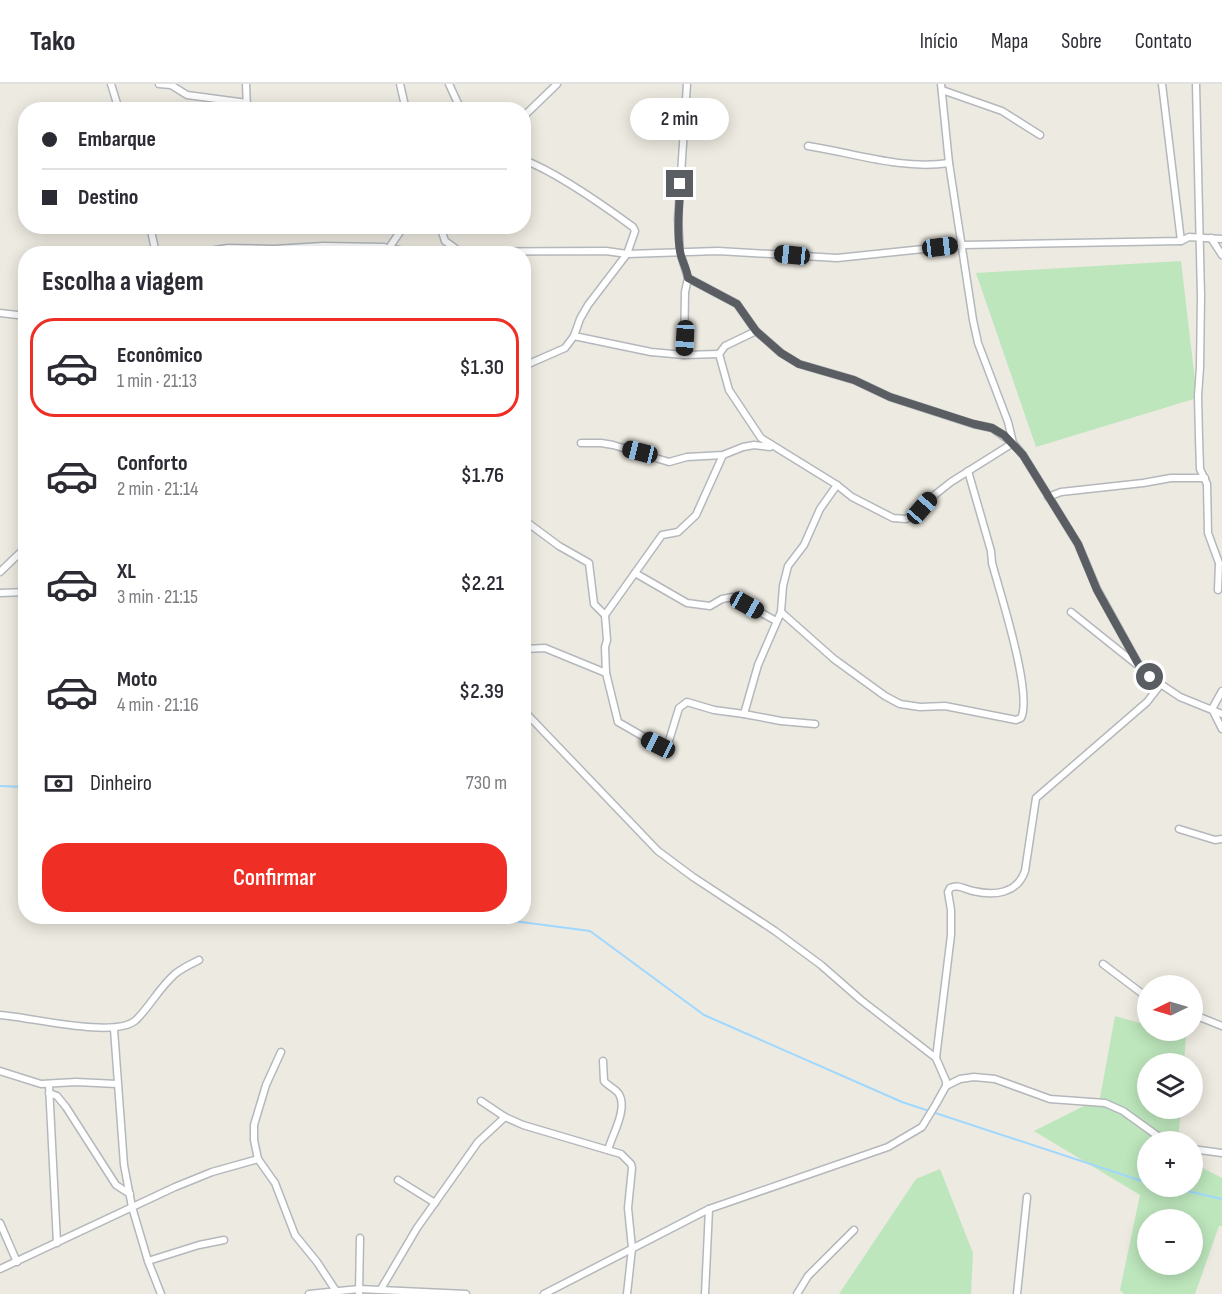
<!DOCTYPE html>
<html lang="pt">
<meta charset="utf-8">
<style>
body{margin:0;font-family:"Sofia Sans Condensed",sans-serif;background:#f7f7f7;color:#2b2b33;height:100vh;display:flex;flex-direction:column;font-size:22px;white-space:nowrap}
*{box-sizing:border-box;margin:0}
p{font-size:20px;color:#7c7c81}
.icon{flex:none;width:33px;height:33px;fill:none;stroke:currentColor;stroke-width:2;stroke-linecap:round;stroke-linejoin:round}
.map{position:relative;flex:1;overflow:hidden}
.panel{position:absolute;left:18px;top:162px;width:513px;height:678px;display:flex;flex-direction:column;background:#fff;border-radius:24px;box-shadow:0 3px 15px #0003}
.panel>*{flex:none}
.guide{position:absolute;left:18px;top:18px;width:513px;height:132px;border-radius:24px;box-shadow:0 3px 15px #0003;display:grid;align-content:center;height:132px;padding:0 24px;background:#fff}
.needle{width:39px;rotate:265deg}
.buttons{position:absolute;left:1137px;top:891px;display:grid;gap:12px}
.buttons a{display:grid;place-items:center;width:66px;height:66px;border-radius:50%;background:#fff;box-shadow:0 3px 15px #0003;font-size:30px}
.end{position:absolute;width:27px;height:27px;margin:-14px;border:8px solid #5a5e63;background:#fff;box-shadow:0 0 0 3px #fff}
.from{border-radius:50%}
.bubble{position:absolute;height:42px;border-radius:21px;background:#fff;box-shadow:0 3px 15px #0003;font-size:20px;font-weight:600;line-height:42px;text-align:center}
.car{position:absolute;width:18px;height:36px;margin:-18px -9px;border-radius:8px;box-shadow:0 0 4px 2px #0007;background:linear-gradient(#222 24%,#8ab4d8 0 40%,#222 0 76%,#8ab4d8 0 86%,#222 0)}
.guide b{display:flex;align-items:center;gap:21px;height:57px;font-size:22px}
.guide b+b{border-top:2px solid #e1e1e2}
.guide i{width:15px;height:15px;background:#2b2b33}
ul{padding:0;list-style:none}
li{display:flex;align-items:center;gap:18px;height:99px;margin:0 12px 9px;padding:0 12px;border:3px solid transparent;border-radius:24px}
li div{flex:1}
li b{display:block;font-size:22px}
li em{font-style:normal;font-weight:600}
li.on{border-color:#ef2f25}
li>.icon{width:54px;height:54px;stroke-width:1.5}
h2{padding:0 24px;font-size:27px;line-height:72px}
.pay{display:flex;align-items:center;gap:15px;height:66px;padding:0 24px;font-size:22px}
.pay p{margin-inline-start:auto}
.action{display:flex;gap:12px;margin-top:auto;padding:12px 24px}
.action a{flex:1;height:69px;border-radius:24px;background:#ef2f25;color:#fff;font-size:24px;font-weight:600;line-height:69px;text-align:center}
header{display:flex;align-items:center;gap:36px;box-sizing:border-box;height:84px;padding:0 30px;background:#fff;border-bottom:2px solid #e1e1e2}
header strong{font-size:28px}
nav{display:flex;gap:33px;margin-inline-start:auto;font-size:21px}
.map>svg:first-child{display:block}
.green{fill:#bde6bc;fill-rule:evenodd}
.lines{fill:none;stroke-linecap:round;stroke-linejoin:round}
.stream{stroke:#9fd8ff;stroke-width:2}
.street-casing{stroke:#b4b8bc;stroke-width:9}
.street{stroke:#fff;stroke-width:6}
.route{stroke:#5a5e63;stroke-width:8}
</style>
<header>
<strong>Tako</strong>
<nav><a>Início</a><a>Mapa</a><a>Sobre</a><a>Contato</a></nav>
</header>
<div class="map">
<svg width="1222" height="1210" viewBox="0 0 1222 1210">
<rect width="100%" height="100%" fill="#edeae1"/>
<g class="green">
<path d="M1181 177 1197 314 1036 363 976 189Z"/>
<path d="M1115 932 1147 941 1148 946 1166 947 1186 952 1184 979 1148 980V1024L1181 1025 1178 1057 1148 1058V1102H1192L1193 1079 1222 1094V1142H1219L1195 1210H1124L1120 1206 1140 1111 1034 1047 1100 1014ZM1148 1136H1192V1180H1148Z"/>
<path d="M940 1085 973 1169 971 1210H839L916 1095Z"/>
</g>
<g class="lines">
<g class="stream">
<path d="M0 702 26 703"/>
<path d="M476 832 590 847 704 931 902 1018 1148 1099"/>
<path d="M1165 1102 1222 1115"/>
</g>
<g class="street-casing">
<g id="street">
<path d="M111 0 119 26"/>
<path d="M159 0 171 1 187 11 247 19"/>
<path d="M246 0 247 26"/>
<path d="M400 0 406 26"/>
<path d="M449 0 461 26"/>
<path d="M941 0 949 79 973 236 978 259 1008 338 1013 359 1023 371 1078 460 1097 505 1140 583 1150 593 1180 613 1222 630"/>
<path d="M1162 0 1181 157"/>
<path d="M1196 0 1201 212 1200 283 1198 312 1199 354 1200 385 1207 400 1208 449 1219 479 1218 506"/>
<path d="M942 6 1002 27 1040 51"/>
<path d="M524 32 557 0"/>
<path d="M808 62C854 69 901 86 949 79"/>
<path d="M524 76C558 89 603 121 633 143L635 147 627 170 588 221 580 235 574 252 565 264 524 282"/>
<path d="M150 142 156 170"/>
<path d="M440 142 445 157 456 165"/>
<path d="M1211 154 1222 171"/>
<path d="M393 167 391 161 404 142"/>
<path d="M155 168 167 170"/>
<path d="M191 170 228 164 274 165 323 162 383 163 409 168 606 167 627 170 718 167 837 174 962 161 1181 157 1189 153 1222 155"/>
<path d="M688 194 737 220 756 247 781 269 799 280 854 296 890 313 973 340 992 344 1013 359 951 398 932 413 913 431 906 435 893 434 852 413 837 401 761 354 729 306 719 270"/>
<path d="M0 229 26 232"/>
<path d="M574 252 651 268 684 271 719 270"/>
<path d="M719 270 725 262 756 247"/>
<path d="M684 271 685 208 688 194 680 168 678 135 687 0"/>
<path d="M581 359H601L613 361 669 378 687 373 723 371 743 363 754 361 770 363"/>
<path d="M723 371 696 431 678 448 662 451 605 531 607 556 605 563 606 589 618 638 658 661 668 660 679 624 687 618 714 626 744 630"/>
<path d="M1048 413 1061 408 1143 399 1171 394H1205"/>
<path d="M524 436 559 462 589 479 594 520 605 531"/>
<path d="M0 488 26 463"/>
<path d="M635 489 687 519 710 522 722 515 733 513 776 537"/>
<path d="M0 509 26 508"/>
<path d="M781 528 834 575 885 612 900 620 920 623 945 622 1016 636 1021 634C1033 610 1000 509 992 479L991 467 968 387"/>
<path d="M1071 528 1136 580"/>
<path d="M524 565 545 564 606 589"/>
<path d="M1222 607 1212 625 1222 645"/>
<path d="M524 627 658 767 693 793 775 847 821 881 861 916 936 974 946 997V1002L936 1020 922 1043 888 1063 709 1125 544 1210"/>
<path d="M815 640 781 637 744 630 758 581 781 528 783 502 788 482 804 461 820 425 837 401"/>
<path d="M1179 745 1215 756 1222 755"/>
<path d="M1103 880 1148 914"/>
<path d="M1192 930 1222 942"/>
<path d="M0 931C30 933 115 955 136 936 150 922 160 903 175 890 182 884 191 880 199 876"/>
<path d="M114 945 124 1081 132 1123 148 1177 161 1210"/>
<path d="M281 968 266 1001 254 1041V1056L258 1075 275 1099 295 1151 317 1178 336 1207"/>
<path d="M936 974 951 851V826L948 808 950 804C958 800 964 805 973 807 994 812 1017 810 1025 787L1036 714 1147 618 1161 600"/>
<path d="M603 977 604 997C608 1002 616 1005 619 1010 628 1025 612 1051 608 1066"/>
<path d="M0 987 41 1000 76 998 117 1000"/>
<path d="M49 1001 57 1159"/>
<path d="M946 1002 960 995 974 993 995 995 1050 1015 1105 1019 1123 1027 1166 1058"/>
<path d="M49 1009 57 1012 66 1023 116 1101 130 1110"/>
<path d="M481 1017 505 1033 523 1041 621 1070 631 1080 632 1084 628 1124 632 1164 627 1210"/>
<path d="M1192 1065 1222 1069"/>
<path d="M398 1096 435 1119"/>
<path d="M0 1139 17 1178"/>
<path d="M148 1177 199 1161 224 1156"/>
<path d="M0 1185 175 1103 212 1088 258 1075"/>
<path d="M381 1205 417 1144 478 1058 505 1033"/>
<path d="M309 1210 359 1205 466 1210"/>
<path d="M359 1210 360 1154"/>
<path d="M705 1210 709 1125"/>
<path d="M797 1210 808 1192 854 1146"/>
<path d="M1017 1210 1027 1113"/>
</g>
</g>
<use href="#street" class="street"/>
</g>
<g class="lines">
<path class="route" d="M680 100C680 122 676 145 680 167 681 176 687 184 688 194L737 220 756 247 781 269 799 280 854 296 890 313 974 340 992 344 1004 351 1023 371 1078 460 1097 506 1140 583 1150 593"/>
</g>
</svg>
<div class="buttons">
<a><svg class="needle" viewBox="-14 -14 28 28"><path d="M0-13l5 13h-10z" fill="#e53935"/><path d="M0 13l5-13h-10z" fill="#7c7c81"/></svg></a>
<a><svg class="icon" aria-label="layers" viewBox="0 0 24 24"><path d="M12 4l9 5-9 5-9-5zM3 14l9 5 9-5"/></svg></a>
<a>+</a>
<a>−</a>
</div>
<i class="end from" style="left:1150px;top:593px"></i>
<i class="end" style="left:680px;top:100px"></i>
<div class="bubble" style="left:630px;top:14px;width:99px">2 min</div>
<i class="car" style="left:940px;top:163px;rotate:83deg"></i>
<i class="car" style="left:792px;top:171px;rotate:276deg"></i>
<i class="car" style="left:685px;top:254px;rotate:183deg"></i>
<i class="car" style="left:640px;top:368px;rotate:284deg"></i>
<i class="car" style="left:922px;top:424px;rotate:41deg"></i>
<i class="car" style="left:747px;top:521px;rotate:119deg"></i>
<i class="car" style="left:658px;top:661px;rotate:297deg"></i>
<div class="guide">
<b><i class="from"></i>Embarque</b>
<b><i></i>Destino</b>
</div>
<section class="panel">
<h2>Escolha a viagem</h2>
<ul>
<li class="on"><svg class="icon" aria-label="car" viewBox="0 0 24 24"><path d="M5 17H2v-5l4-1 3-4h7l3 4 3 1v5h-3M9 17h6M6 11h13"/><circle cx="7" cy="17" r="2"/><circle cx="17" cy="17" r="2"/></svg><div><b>Econômico</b><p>1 min · 21:13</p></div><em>$1.30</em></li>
<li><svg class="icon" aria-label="car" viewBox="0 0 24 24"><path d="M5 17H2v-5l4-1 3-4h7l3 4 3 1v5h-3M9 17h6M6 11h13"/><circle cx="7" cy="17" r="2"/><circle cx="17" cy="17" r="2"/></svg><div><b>Conforto</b><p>2 min · 21:14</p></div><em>$1.76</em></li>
<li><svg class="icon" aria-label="car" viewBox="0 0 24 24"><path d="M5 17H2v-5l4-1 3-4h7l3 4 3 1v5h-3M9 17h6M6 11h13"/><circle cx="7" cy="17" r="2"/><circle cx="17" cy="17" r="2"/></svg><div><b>XL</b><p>3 min · 21:15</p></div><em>$2.21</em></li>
<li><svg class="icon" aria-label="car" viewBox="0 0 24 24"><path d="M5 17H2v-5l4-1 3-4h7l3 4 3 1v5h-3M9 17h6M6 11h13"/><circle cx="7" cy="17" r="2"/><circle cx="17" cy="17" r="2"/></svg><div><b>Moto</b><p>4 min · 21:16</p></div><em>$2.39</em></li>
</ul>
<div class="pay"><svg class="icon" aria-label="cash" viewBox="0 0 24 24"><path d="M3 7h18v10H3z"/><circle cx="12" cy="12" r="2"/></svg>Dinheiro<p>730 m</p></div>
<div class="action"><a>Confirmar</a></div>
</section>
</div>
